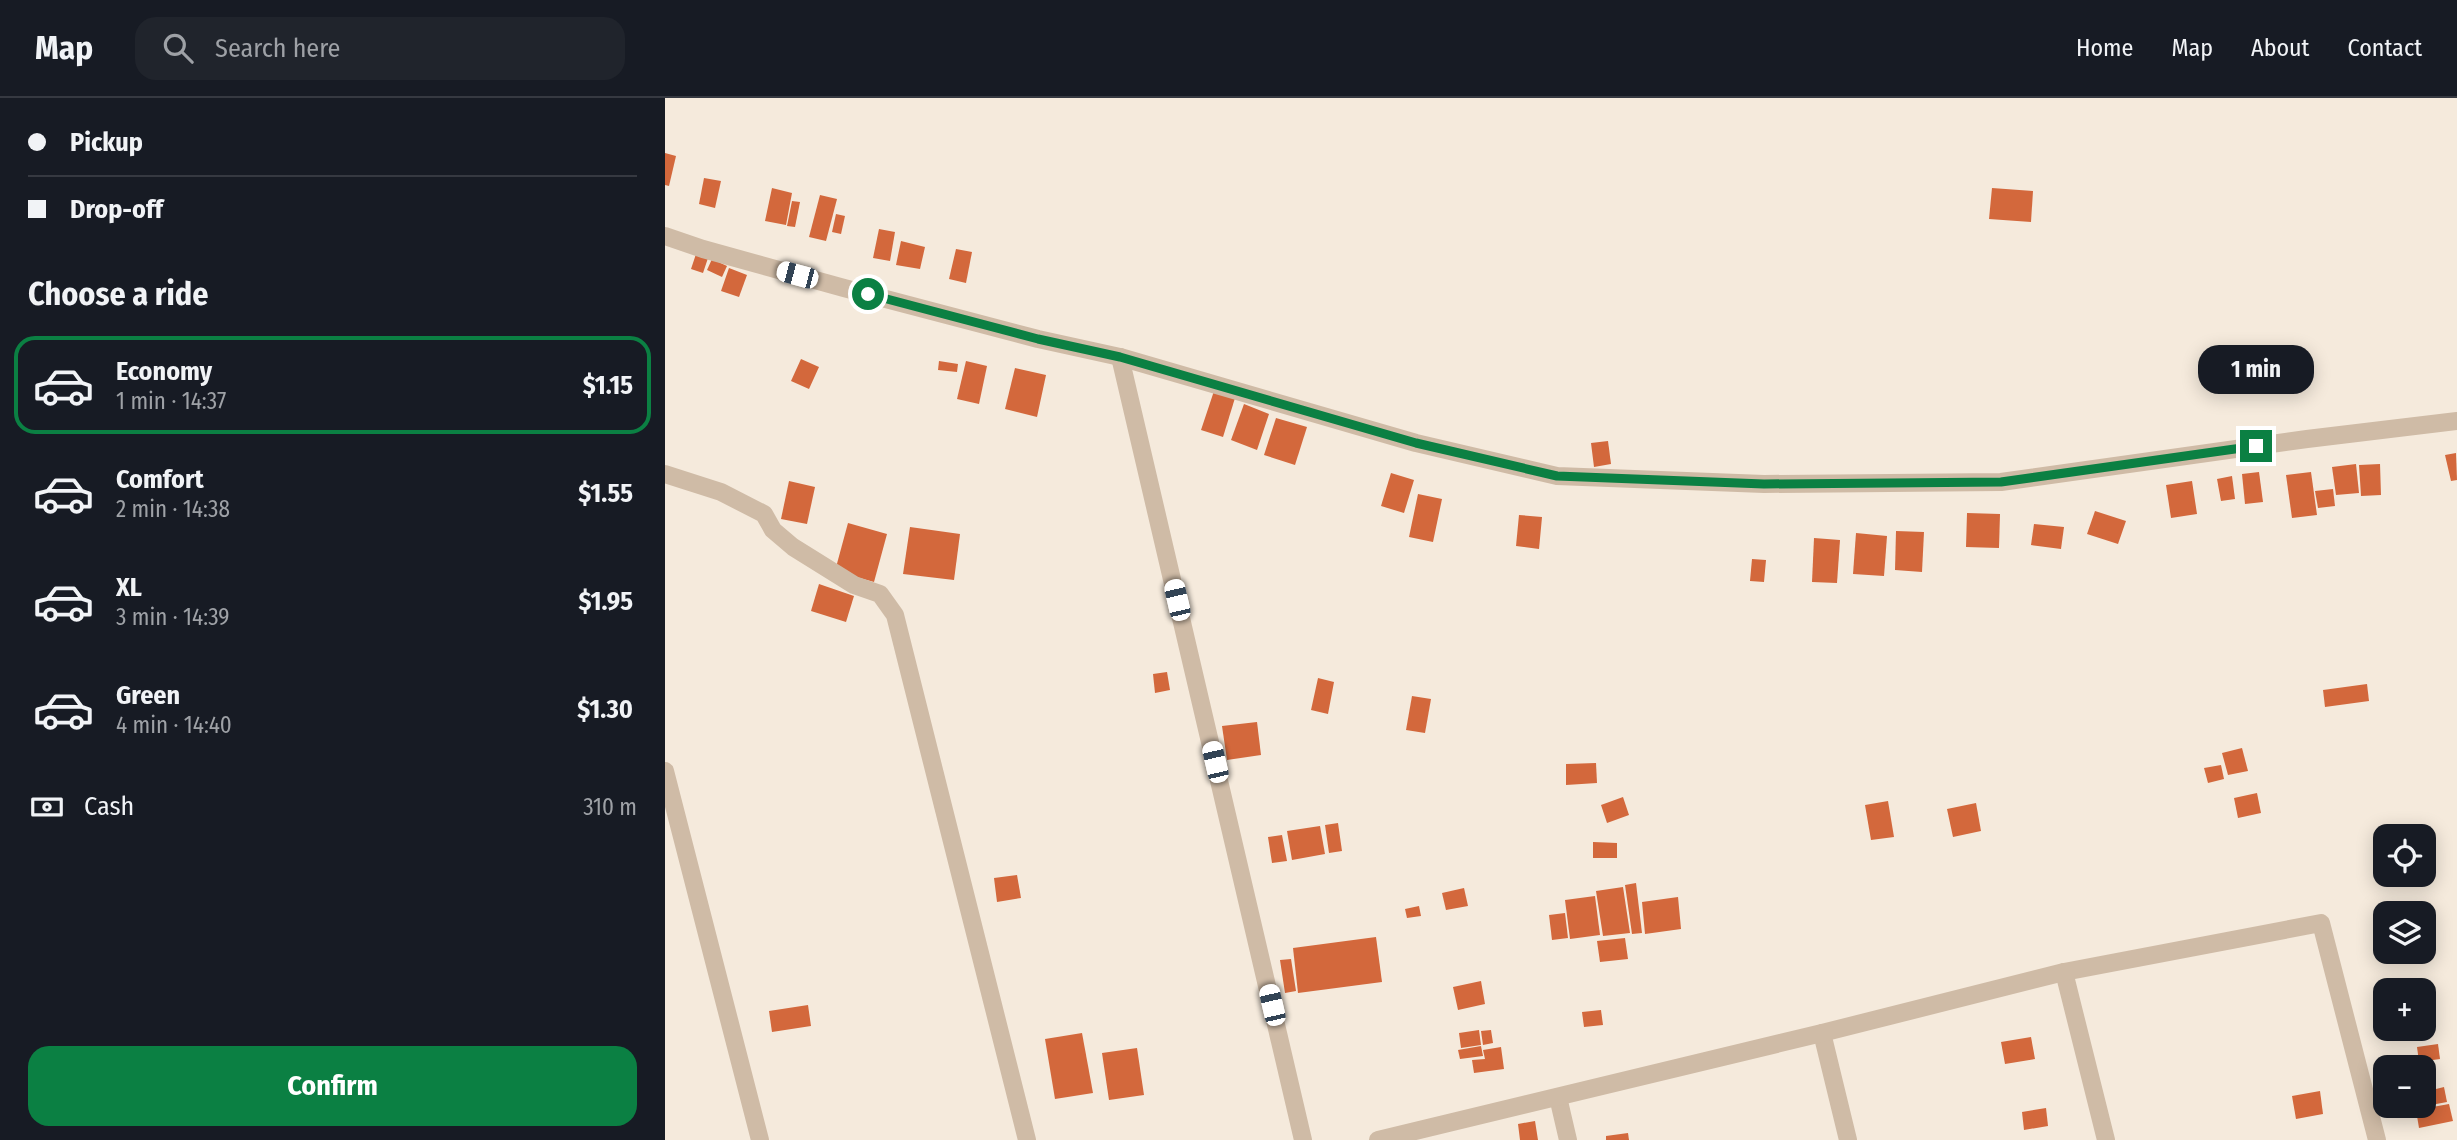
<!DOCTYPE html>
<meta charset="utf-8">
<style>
body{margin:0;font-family:"Fira Sans Condensed",sans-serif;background:#20242c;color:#f1f3f6;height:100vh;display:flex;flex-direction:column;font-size:26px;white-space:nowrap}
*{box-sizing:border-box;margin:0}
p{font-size:23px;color:#9ea1a6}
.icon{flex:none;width:38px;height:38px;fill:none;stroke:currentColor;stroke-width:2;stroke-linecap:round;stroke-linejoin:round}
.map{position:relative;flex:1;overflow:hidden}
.side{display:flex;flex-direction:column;background:#171b24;width:665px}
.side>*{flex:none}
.guide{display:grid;align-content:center;height:154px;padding:0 28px;background:#171b24}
.controls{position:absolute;left:1708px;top:726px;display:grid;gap:14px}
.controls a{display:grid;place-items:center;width:63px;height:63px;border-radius:14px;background:#171b24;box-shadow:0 4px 18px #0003;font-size:35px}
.end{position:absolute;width:32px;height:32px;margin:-16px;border:9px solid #0b8043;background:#fff;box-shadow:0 0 0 4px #fff}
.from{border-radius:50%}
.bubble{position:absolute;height:49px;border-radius:21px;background:#171b24;box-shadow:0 4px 18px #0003;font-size:23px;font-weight:700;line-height:49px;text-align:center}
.car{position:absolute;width:21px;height:42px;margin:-21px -10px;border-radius:9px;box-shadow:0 0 5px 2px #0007;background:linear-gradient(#fff 24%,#345 0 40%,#fff 0 76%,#345 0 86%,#fff 0)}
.guide b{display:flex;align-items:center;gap:24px;height:66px;font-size:26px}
.guide b+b{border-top:2px solid #363941}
.guide i{width:18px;height:18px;background:#f1f3f6}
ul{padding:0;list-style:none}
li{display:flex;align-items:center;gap:21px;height:98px;margin:0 14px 10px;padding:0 14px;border:4px solid transparent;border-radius:21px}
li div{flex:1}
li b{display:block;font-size:26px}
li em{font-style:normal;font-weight:700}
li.active{border-color:#0b8043}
li>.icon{width:63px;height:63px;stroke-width:1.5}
h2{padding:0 28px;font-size:32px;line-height:84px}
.pay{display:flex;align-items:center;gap:18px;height:77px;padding:0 28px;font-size:26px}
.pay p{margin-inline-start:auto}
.primary-button{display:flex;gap:14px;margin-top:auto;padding:14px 28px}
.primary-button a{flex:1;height:80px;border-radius:21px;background:#0b8043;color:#fff;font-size:28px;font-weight:700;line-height:80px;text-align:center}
header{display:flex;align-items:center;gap:42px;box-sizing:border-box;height:98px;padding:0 35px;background:#171b24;border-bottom:2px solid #363941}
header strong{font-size:33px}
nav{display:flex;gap:38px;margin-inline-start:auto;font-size:24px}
.search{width:490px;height:63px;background:#20242c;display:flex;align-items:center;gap:18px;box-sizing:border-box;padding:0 24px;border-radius:21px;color:#9ea1a6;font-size:26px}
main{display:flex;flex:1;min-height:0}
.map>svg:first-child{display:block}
.building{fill:#d3683c}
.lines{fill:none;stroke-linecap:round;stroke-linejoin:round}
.minor{stroke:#cfbba6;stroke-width:18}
.route{stroke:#0b8043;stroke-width:9}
</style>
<header>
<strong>Map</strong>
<div class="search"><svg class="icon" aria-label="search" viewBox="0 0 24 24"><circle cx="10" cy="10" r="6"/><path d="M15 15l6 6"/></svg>Search here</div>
<nav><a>Home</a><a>Map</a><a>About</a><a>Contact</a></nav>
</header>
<main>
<section class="side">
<div class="guide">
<b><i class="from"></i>Pickup</b>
<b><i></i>Drop-off</b>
</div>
<h2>Choose a ride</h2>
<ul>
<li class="active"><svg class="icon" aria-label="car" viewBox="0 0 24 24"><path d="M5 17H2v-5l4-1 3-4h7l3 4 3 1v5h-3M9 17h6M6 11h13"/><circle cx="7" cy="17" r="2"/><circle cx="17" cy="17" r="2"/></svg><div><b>Economy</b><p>1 min · 14:37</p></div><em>$1.15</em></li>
<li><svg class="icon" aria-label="car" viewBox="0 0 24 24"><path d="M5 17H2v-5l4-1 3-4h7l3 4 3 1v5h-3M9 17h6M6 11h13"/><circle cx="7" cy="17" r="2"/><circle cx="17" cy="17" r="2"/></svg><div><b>Comfort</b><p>2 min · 14:38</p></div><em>$1.55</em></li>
<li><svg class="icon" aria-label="car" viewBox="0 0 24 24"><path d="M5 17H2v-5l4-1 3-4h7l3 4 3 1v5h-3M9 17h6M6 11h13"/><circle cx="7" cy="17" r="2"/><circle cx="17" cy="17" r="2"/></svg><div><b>XL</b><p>3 min · 14:39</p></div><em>$1.95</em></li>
<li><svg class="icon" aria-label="car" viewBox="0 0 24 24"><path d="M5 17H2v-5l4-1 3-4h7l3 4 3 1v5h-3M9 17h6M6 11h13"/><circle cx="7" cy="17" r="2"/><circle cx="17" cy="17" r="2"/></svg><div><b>Green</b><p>4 min · 14:40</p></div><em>$1.30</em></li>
</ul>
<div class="pay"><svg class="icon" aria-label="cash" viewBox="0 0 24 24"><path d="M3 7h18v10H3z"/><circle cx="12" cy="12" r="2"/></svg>Cash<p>310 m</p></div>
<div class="primary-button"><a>Confirm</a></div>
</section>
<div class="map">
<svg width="1792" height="1042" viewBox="0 0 1792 1042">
<rect width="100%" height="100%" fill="#f5eadc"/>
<g class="building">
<path d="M0 55 11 58 4 88 0 87Z"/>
<path d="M39 80 56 83 50 110 34 106Z"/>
<path d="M107 90 127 95 121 127 100 123Z"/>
<path d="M1327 90 1368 93 1366 124 1324 121Z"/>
<path d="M155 97 172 101 161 143 144 139Z"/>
<path d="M127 103 135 104 130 129 122 128Z"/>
<path d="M171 116 180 118 176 136 167 134Z"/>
<path d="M214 131 230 134 225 163 208 160Z"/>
<path d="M236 143 260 149 255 171 231 167Z"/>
<path d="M291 151 307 154 301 185 284 181Z"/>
<path d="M31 156 43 160 38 175 26 171Z"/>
<path d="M47 161 62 168 57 179 42 172Z"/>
<path d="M64 170 82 177 74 199 56 193Z"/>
<path d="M136 261 154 269 144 291 126 283Z"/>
<path d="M274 263 293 266 292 274 273 272Z"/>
<path d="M301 263 322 268 314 306 292 301Z"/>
<path d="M350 270 381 277 372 319 340 311Z"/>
<path d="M549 293 570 300 558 339 536 332Z"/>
<path d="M579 306 604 316 592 352 566 342Z"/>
<path d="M611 320 642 329 630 367 599 357Z"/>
<path d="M943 343 946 366 929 369 926 345Z"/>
<path d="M1791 355 1792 382 1786 383 1780 357Z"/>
<path d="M1691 366 1694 395 1671 397 1667 369Z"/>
<path d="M1715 366 1716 397 1696 398 1694 367Z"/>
<path d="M1594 374 1598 404 1580 406 1577 376Z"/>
<path d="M1646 374 1652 417 1627 420 1621 377Z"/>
<path d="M726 375 749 382 739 415 716 408Z"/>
<path d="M1567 378 1570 401 1556 403 1552 381Z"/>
<path d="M124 383 150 389 142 426 116 421Z"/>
<path d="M1527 383 1532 416 1506 420 1501 387Z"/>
<path d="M1668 391 1670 408 1653 410 1650 393Z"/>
<path d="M753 396 777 401 768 444 744 439Z"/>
<path d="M1430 413 1461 423 1453 446 1422 436Z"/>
<path d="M1302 415 1335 416 1334 450 1301 449Z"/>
<path d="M854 417 877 419 874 451 851 448Z"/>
<path d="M183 425 222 436 209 484 170 473Z"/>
<path d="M1369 426 1399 429 1396 451 1366 447Z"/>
<path d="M245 429 295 436 289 482 238 476Z"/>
<path d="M1231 433 1259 434 1257 474 1230 472Z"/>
<path d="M1191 435 1222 438 1219 478 1188 476Z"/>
<path d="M1149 440 1175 442 1172 485 1147 484Z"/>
<path d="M1087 461 1101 462 1099 484 1085 483Z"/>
<path d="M154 486 189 498 181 524 146 513Z"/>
<path d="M502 574 505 592 490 595 488 576Z"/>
<path d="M653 580 669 584 663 616 646 612Z"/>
<path d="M1702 586 1704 603 1660 609 1658 592Z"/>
<path d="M747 598 766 601 760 635 741 632Z"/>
<path d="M592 624 596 657 562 662 557 628Z"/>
<path d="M1577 650 1583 673 1563 677 1557 655Z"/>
<path d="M931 665 932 685 901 687V666Z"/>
<path d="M1556 667 1559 681 1543 685 1539 670Z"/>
<path d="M1592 695 1596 715 1573 720 1569 700Z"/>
<path d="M958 699 964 717 942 725 936 707Z"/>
<path d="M1223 703 1229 739 1206 742 1200 707Z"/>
<path d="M1311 705 1316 733 1288 739 1282 711Z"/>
<path d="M673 725 677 753 664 755 660 727Z"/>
<path d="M655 728 660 756 627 762 622 733Z"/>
<path d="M617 737 622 763 607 765 603 739Z"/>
<path d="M928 744 952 745V760H928Z"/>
<path d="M352 777 356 800 332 804 329 780Z"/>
<path d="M971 785 977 835 967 836 960 787Z"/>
<path d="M958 789 965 835 938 838 931 793Z"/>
<path d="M799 790 803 808 781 812 777 795Z"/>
<path d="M930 798 935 837 905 841 900 802Z"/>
<path d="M1013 799 1016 831 980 836 977 804Z"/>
<path d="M754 808 756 818 742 820 740 811Z"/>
<path d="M900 815 903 840 887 842 884 817Z"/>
<path d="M711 839 717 884 633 895 628 850Z"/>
<path d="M960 840 963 861 935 864 932 843Z"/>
<path d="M626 861 631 893 620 895 615 862Z"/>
<path d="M816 883 820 906 793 912 788 889Z"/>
<path d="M143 907 146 928 107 934 104 913Z"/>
<path d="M936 912 938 927 919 929 917 914Z"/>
<path d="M814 932 816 947 796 950 794 935Z"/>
<path d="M826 932 828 945 818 947 816 933Z"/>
<path d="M417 935 428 995 390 1001 380 941Z"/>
<path d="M1366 939 1370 961 1340 966 1336 944Z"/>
<path d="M1773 946 1775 961 1754 964 1752 949Z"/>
<path d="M816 948 818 958 795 961 793 952Z"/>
<path d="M836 949 839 971 809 975 807 962 820 961 818 952Z"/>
<path d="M472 950 479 997 444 1002 437 955Z"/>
<path d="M1779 989 1782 1004 1766 1007 1763 993Z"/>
<path d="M1655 993 1658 1016 1631 1021 1627 998Z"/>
<path d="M1784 1006 1788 1023 1754 1030 1751 1012Z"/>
<path d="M1381 1010 1383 1028 1359 1032 1357 1014Z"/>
<path d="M870 1023 873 1042H855L853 1026Z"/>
<path d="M963 1035 964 1042H941V1038Z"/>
</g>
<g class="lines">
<g class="minor">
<path d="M0 138 38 151 179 190 373 241 455 259 751 345 892 378 1099 386 1336 384 1642 341 1792 323"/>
<path d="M455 259 638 1042"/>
<path d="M0 376 56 394 99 416 108 432 128 449 189 487 215 496 230 517 362 1042"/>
<path d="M0 673 95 1042"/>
<path d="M1399 874 1441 1042"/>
<path d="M1157 935 1183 1042"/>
<path d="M893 999 903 1042"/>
<path d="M713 1042 1157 935 1399 874 1656 825 1712 1042"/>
</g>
</g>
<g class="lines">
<path class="route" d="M203 196 373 241 455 259 751 345 892 378 1099 386 1336 384 1591 348"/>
</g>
</svg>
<div class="controls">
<a><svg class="icon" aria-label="locate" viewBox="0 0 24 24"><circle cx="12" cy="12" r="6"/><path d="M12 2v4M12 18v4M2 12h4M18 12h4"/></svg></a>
<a><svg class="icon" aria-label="layers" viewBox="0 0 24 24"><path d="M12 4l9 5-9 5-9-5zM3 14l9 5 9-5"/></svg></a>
<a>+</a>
<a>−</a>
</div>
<i class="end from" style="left:203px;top:196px"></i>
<i class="end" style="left:1591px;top:348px"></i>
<div class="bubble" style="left:1533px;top:247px;width:116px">1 min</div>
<i class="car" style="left:132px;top:177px;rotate:285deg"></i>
<i class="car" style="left:512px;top:502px;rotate:347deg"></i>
<i class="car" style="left:550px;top:664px;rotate:347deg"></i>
<i class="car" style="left:607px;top:907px;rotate:347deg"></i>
</div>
</main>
